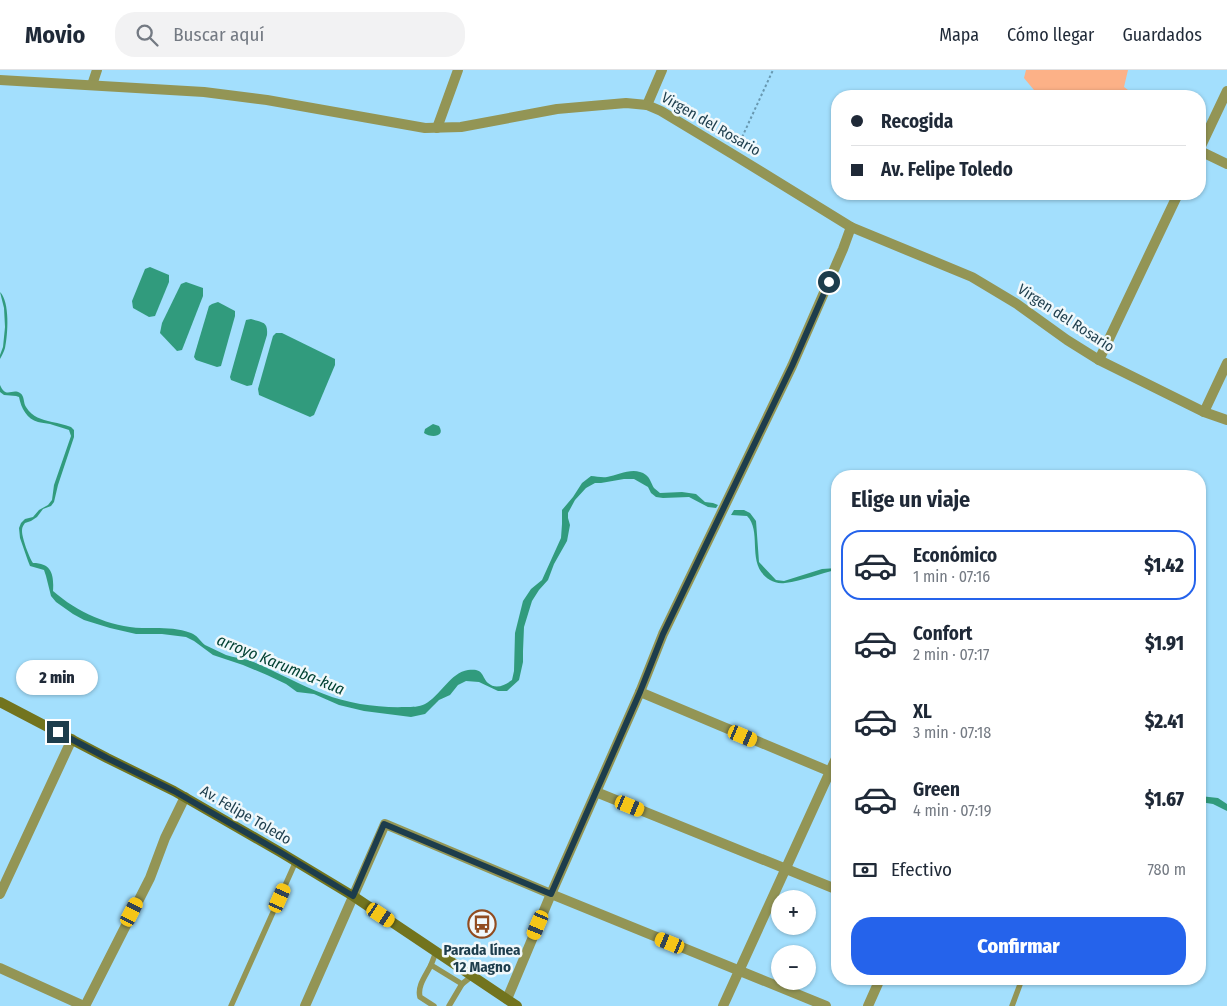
<!DOCTYPE html>
<html lang="es">
<meta charset="utf-8">
<style>
body{margin:0;font-family:"Fira Sans Condensed",sans-serif;background:#f2f2f3;color:#1f2937;height:100vh;display:flex;flex-direction:column;font-size:19px;white-space:nowrap}
*{box-sizing:border-box;margin:0}
p{font-size:16px;color:#747a83}
.icon{flex:none;width:28px;height:28px;fill:none;stroke:currentColor;stroke-width:2;stroke-linecap:round;stroke-linejoin:round}
.map{position:relative;flex:1;overflow:hidden}
.details{position:absolute;left:831px;top:400px;width:375px;height:515px;display:flex;flex-direction:column;background:#fff;border-radius:20px;box-shadow:0 1px 4px #0004}
.details>*{flex:none}
.hud{position:absolute;left:831px;top:20px;width:375px;height:110px;border-radius:20px;box-shadow:0 1px 4px #0004;display:grid;align-content:center;height:110px;padding:0 20px;background:#fff}
.controls{position:absolute;left:771px;top:820px;display:grid;gap:10px}
.controls a{display:grid;place-items:center;width:45px;height:45px;border-radius:50%;background:#fff;box-shadow:0 1px 4px #0004;font-size:25px}
.end{position:absolute;width:22px;height:22px;margin:-11px;border:6px solid #1d3d4c;background:#fff;box-shadow:0 0 0 2px #fff}
.from{border-radius:50%}
.bubble{position:absolute;height:35px;border-radius:18px;background:#fff;box-shadow:0 1px 4px #0004;font-size:16px;font-weight:800;line-height:35px;text-align:center}
.car{position:absolute;width:15px;height:30px;margin:-15px -8px;border-radius:6px;box-shadow:0 0 4px 1px #0007;background:linear-gradient(#f5c518 24%,#345 0 40%,#f5c518 0 76%,#345 0 86%,#f5c518 0)}
.hud b{display:flex;align-items:center;gap:18px;height:48px;font-size:19px}
.hud b+b{border-top:1px solid #e0e1e3}
.hud i{width:12px;height:12px;background:#1f2937}
ul{padding:0;list-style:none}
li{display:flex;align-items:center;gap:15px;height:70px;margin:0 10px 8px;padding:0 10px;border:2px solid transparent;border-radius:20px}
li div{flex:1}
li b{display:block;font-size:19px}
li em{font-style:normal;font-weight:800}
li.selected{border-color:#2563eb}
li>.icon{width:45px;height:45px;stroke-width:1.5}
h2{padding:0 20px;font-size:22px;line-height:60px}
.pay{display:flex;align-items:center;gap:12px;height:55px;padding:0 20px;font-size:19px}
.pay p{margin-inline-start:auto}
.button{display:flex;gap:10px;margin-top:auto;padding:10px 20px}
.button a{flex:1;height:58px;border-radius:20px;background:#2563eb;color:#fff;font-size:20px;font-weight:800;line-height:58px;text-align:center}
header{display:flex;align-items:center;gap:30px;box-sizing:border-box;height:70px;padding:0 25px;background:#fff;border-bottom:1px solid #e0e1e3}
header strong{font-size:24px}
nav{display:flex;gap:28px;margin-inline-start:auto;font-size:18px}
.search{width:350px;height:45px;background:#f2f2f3;display:flex;align-items:center;gap:12px;box-sizing:border-box;padding:0 18px;border-radius:20px;color:#747a83;font-size:19px}
.map>svg:first-child{display:block}
.green{fill:#fcb187}
.water{fill:#319b7d}
.lines{fill:none;stroke-linecap:round;stroke-linejoin:round}
.path{stroke:#6898b0;stroke-width:2;stroke-dasharray:2.5 2.5;stroke-linecap:butt}
.service{stroke:#939555;stroke-width:5.5}
.minor{stroke:#939555;stroke-width:10}
.tertiary{stroke:#939555;stroke-width:10}
.secondary{stroke:#72741e;stroke-width:10}
.route{stroke:#1d3d4c;stroke-width:6}
.labels{text-anchor:middle;stroke-width:5;stroke-linejoin:round;paint-order:stroke}
.street-label{font-size:15px;fill:#1d3d4c;stroke:#f0f8fb}
.poi-label{font-size:15px;font-weight:bold;fill:#1d3d4c;stroke:#f0f8fb}
.water-label{font-size:16px;font-style:italic;fill:#034233;stroke:#f0f8fb}
</style>
<header>
<strong>Movio</strong>
<div class="search"><svg class="icon" aria-label="search" viewBox="0 0 24 24"><circle cx="10" cy="10" r="6"/><path d="M15 15l6 6"/></svg>Buscar aquí</div>
<nav><a>Mapa</a><a>Cómo llegar</a><a>Guardados</a></nav>
</header>
<div class="map">
<svg width="1227" height="936" viewBox="0 0 1227 936">
<rect width="100%" height="100%" fill="#a3dffd"/>
<path class="green" d="M1026 0H1128L1124 17 1136 26H1039L1024 8Z"/>
<g class="water">
<path d="M150 197 169 205V212L155 246 149 247 133 238 132 231 145 199Z"/>
<path d="M186 212 203 218V226L182 280 177 281 160 263 162 253 181 214Z"/>
<path d="M0 222C10 232 8 264 5 278 4 282 2 285 0 289V285L3 277 5 257 4 238Z"/>
<path d="M218 232 235 241V246L221 296 217 297 196 290 194 287 195 283 209 236 212 234Z"/>
<path d="M251 249C263 253 268 251 267 265L252 315 247 316 231 310 230 307 246 250Z"/>
<path d="M276 263H282L335 289V295L314 345 310 347 259 325 258 319 273 266Z"/>
<path d="M0 315C6 329 12 318 20 323 25 326 23 333 26 337 33 348 41 349 52 352 59 353 65 355 71 357L74 360V367L58 415 54 432 51 436 43 439 37 447 31 451 25 453C23 456 22 457 22 461 22 468 29 487 33 493 52 493 54 505 53 521 77 542 110 557 142 558 159 558 175 557 191 563 197 565 200 571 205 575 212 578 219 582 226 585 234 588 243 588 251 591 276 601 299 615 324 624 349 634 379 638 406 637 412 637 419 637 425 634 439 627 451 602 468 600 484 598 481 606 488 613 496 620 505 615 512 610L514 601 515 563 523 531 531 519 542 510 561 468 562 454V440L573 427 582 413 591 406C596 406 602 408 607 407 619 405 634 396 646 405 650 408 651 413 654 418 656 420 658 421 660 423L682 422 696 424 705 432 713 433 718 435 716 438 708 437 689 427 663 428 656 427 651 423 648 417 634 409H624L601 413H595L586 418 575 430 568 443V448L570 455 567 471 554 494 548 510 539 520 532 531 524 557 523 581V592L519 610 507 621H498L479 612 466 611 458 615 450 625 439 630 425 644 411 647 364 641 339 635 314 624 297 622 286 614 267 605 243 595 213 585 194 571 186 567 162 564H136L110 558 84 550 73 544 56 532 51 526 46 506 44 500 30 496 28 491 20 468 19 458 21 453 25 449 33 447 39 440 48 435 52 430 54 415 71 366 69 360C63 358 56 356 50 354 46 353 41 353 38 352 27 349 21 338 19 327L16 326 4 325 0 322Z"/>
<path d="M433 354 439 356C446 367 431 368 424 363L425 359Z"/>
<path d="M734 440H744L750 443 756 451 759 492 776 510 784 511 822 499 837 498V500C820 503 803 511 785 513 779 514 774 512 770 510 745 495 763 462 747 446L731 445Z"/>
<path d="M1200 726 1218 728 1227 734V741L1213 734 1200 732Z"/>
</g>
<g class="lines">
<path class="path" d="M738 76 773 0"/>
<g class="service">
<path d="M436 882 431 895 462 914 472 906"/>
<path d="M431 895C426 905 417 916 420 927L434 936"/>
<path d="M231 936 296 791"/>
<path d="M449 936 462 914"/>
<path d="M1012 936 1022 909"/>
</g>
<g class="minor">
<path d="M92 15 97 0"/>
<path d="M647 35 662 0"/>
<path d="M437 58 458 0"/>
<path d="M1200 78 1227 21"/>
<path d="M1200 81 1227 94"/>
<path d="M1099 290 1178 124"/>
<path d="M1204 342 1227 293"/>
<path d="M640 622 838 705"/>
<path d="M596 722 838 820"/>
<path d="M0 824 72 669"/>
<path d="M0 898 84 936"/>
<path d="M85 936 150 808 165 768 185 727"/>
<path d="M305 936 385 754 551 824 826 936"/>
<path d="M723 936 838 684"/>
<path d="M868 936 880 909"/>
</g>
<g class="tertiary">
<path d="M0 10 204 22 267 30 425 58 461 57 557 39 626 33 647 35 661 41 734 85 851 157 972 207 1017 234 1067 270 1099 290 1204 342 1227 350"/>
<path d="M507 929 551 824 640 622 663 564 792 296 843 179 851 157"/>
</g>
<path class="secondary" d="M0 632 107 688 174 721 280 782 353 826 517 936"/>
</g>
<g class="lines">
<path class="route" d="M58 662 107 688 174 721 280 782 353 826 384 754 551 824 640 622 663 564 792 296 829 212"/>
</g>
<defs>
<g id="bus-ring" transform="scale(1.4375)"><circle r="9.5" fill="#f0f8fb" stroke="#914c20" stroke-width="1.5"/><path d="M-5-6H5V4H4V6H2V4H-2V6H-4V4H-5ZM-3.5-4V0h7V-4ZM-3.5 1.2v1.5H-2V1.2ZM2 1.2v1.5H3.5V1.2Z" fill="#914c20"/></g>
</defs>
<g fill-rule="evenodd">
<use href="#bus-ring" x="482" y="854"/>
</g>
<g class="labels">
<g class="street-label">
<text transform="translate(711 54) rotate(30)" y="5">Virgen del Rosario</text>
<text transform="translate(1066 248) rotate(33)" y="5">Virgen del Rosario</text>
<text transform="translate(246 745) rotate(30)" y="5">Av. Felipe Toledo</text>
</g>
<g class="poi-label">
<text x="482" y="885">Parada línea<tspan x="482" dy="17">12 Magno</tspan></text>
</g>
<g class="water-label">
<text transform="translate(281 594) rotate(22)" y="6">arroyo Karumba-kua</text>
</g>
</g>
</svg>
<div class="controls">
<a>+</a>
<a>−</a>
</div>
<i class="end from" style="left:829px;top:212px"></i>
<i class="end" style="left:58px;top:662px"></i>
<div class="bubble" style="left:16px;top:590px;width:82px">2 min</div>
<i class="car" style="left:743px;top:666px;rotate:113deg"></i>
<i class="car" style="left:630px;top:736px;rotate:112deg"></i>
<i class="car" style="left:280px;top:828px;rotate:24deg"></i>
<i class="car" style="left:132px;top:842px;rotate:27deg"></i>
<i class="car" style="left:381px;top:845px;rotate:124deg"></i>
<i class="car" style="left:538px;top:855px;rotate:203deg"></i>
<i class="car" style="left:670px;top:873px;rotate:292deg"></i>
<div class="hud">
<b><i class="from"></i>Recogida</b>
<b><i></i>Av. Felipe Toledo</b>
</div>
<section class="details">
<h2>Elige un viaje</h2>
<ul>
<li class="selected"><svg class="icon" aria-label="car" viewBox="0 0 24 24"><path d="M5 17H2v-5l4-1 3-4h7l3 4 3 1v5h-3M9 17h6M6 11h13"/><circle cx="7" cy="17" r="2"/><circle cx="17" cy="17" r="2"/></svg><div><b>Económico</b><p>1 min · 07:16</p></div><em>$1.42</em></li>
<li><svg class="icon" aria-label="car" viewBox="0 0 24 24"><path d="M5 17H2v-5l4-1 3-4h7l3 4 3 1v5h-3M9 17h6M6 11h13"/><circle cx="7" cy="17" r="2"/><circle cx="17" cy="17" r="2"/></svg><div><b>Confort</b><p>2 min · 07:17</p></div><em>$1.91</em></li>
<li><svg class="icon" aria-label="car" viewBox="0 0 24 24"><path d="M5 17H2v-5l4-1 3-4h7l3 4 3 1v5h-3M9 17h6M6 11h13"/><circle cx="7" cy="17" r="2"/><circle cx="17" cy="17" r="2"/></svg><div><b>XL</b><p>3 min · 07:18</p></div><em>$2.41</em></li>
<li><svg class="icon" aria-label="car" viewBox="0 0 24 24"><path d="M5 17H2v-5l4-1 3-4h7l3 4 3 1v5h-3M9 17h6M6 11h13"/><circle cx="7" cy="17" r="2"/><circle cx="17" cy="17" r="2"/></svg><div><b>Green</b><p>4 min · 07:19</p></div><em>$1.67</em></li>
</ul>
<div class="pay"><svg class="icon" aria-label="cash" viewBox="0 0 24 24"><path d="M3 7h18v10H3z"/><circle cx="12" cy="12" r="2"/></svg>Efectivo<p>780 m</p></div>
<div class="button"><a>Confirmar</a></div>
</section>
</div>
